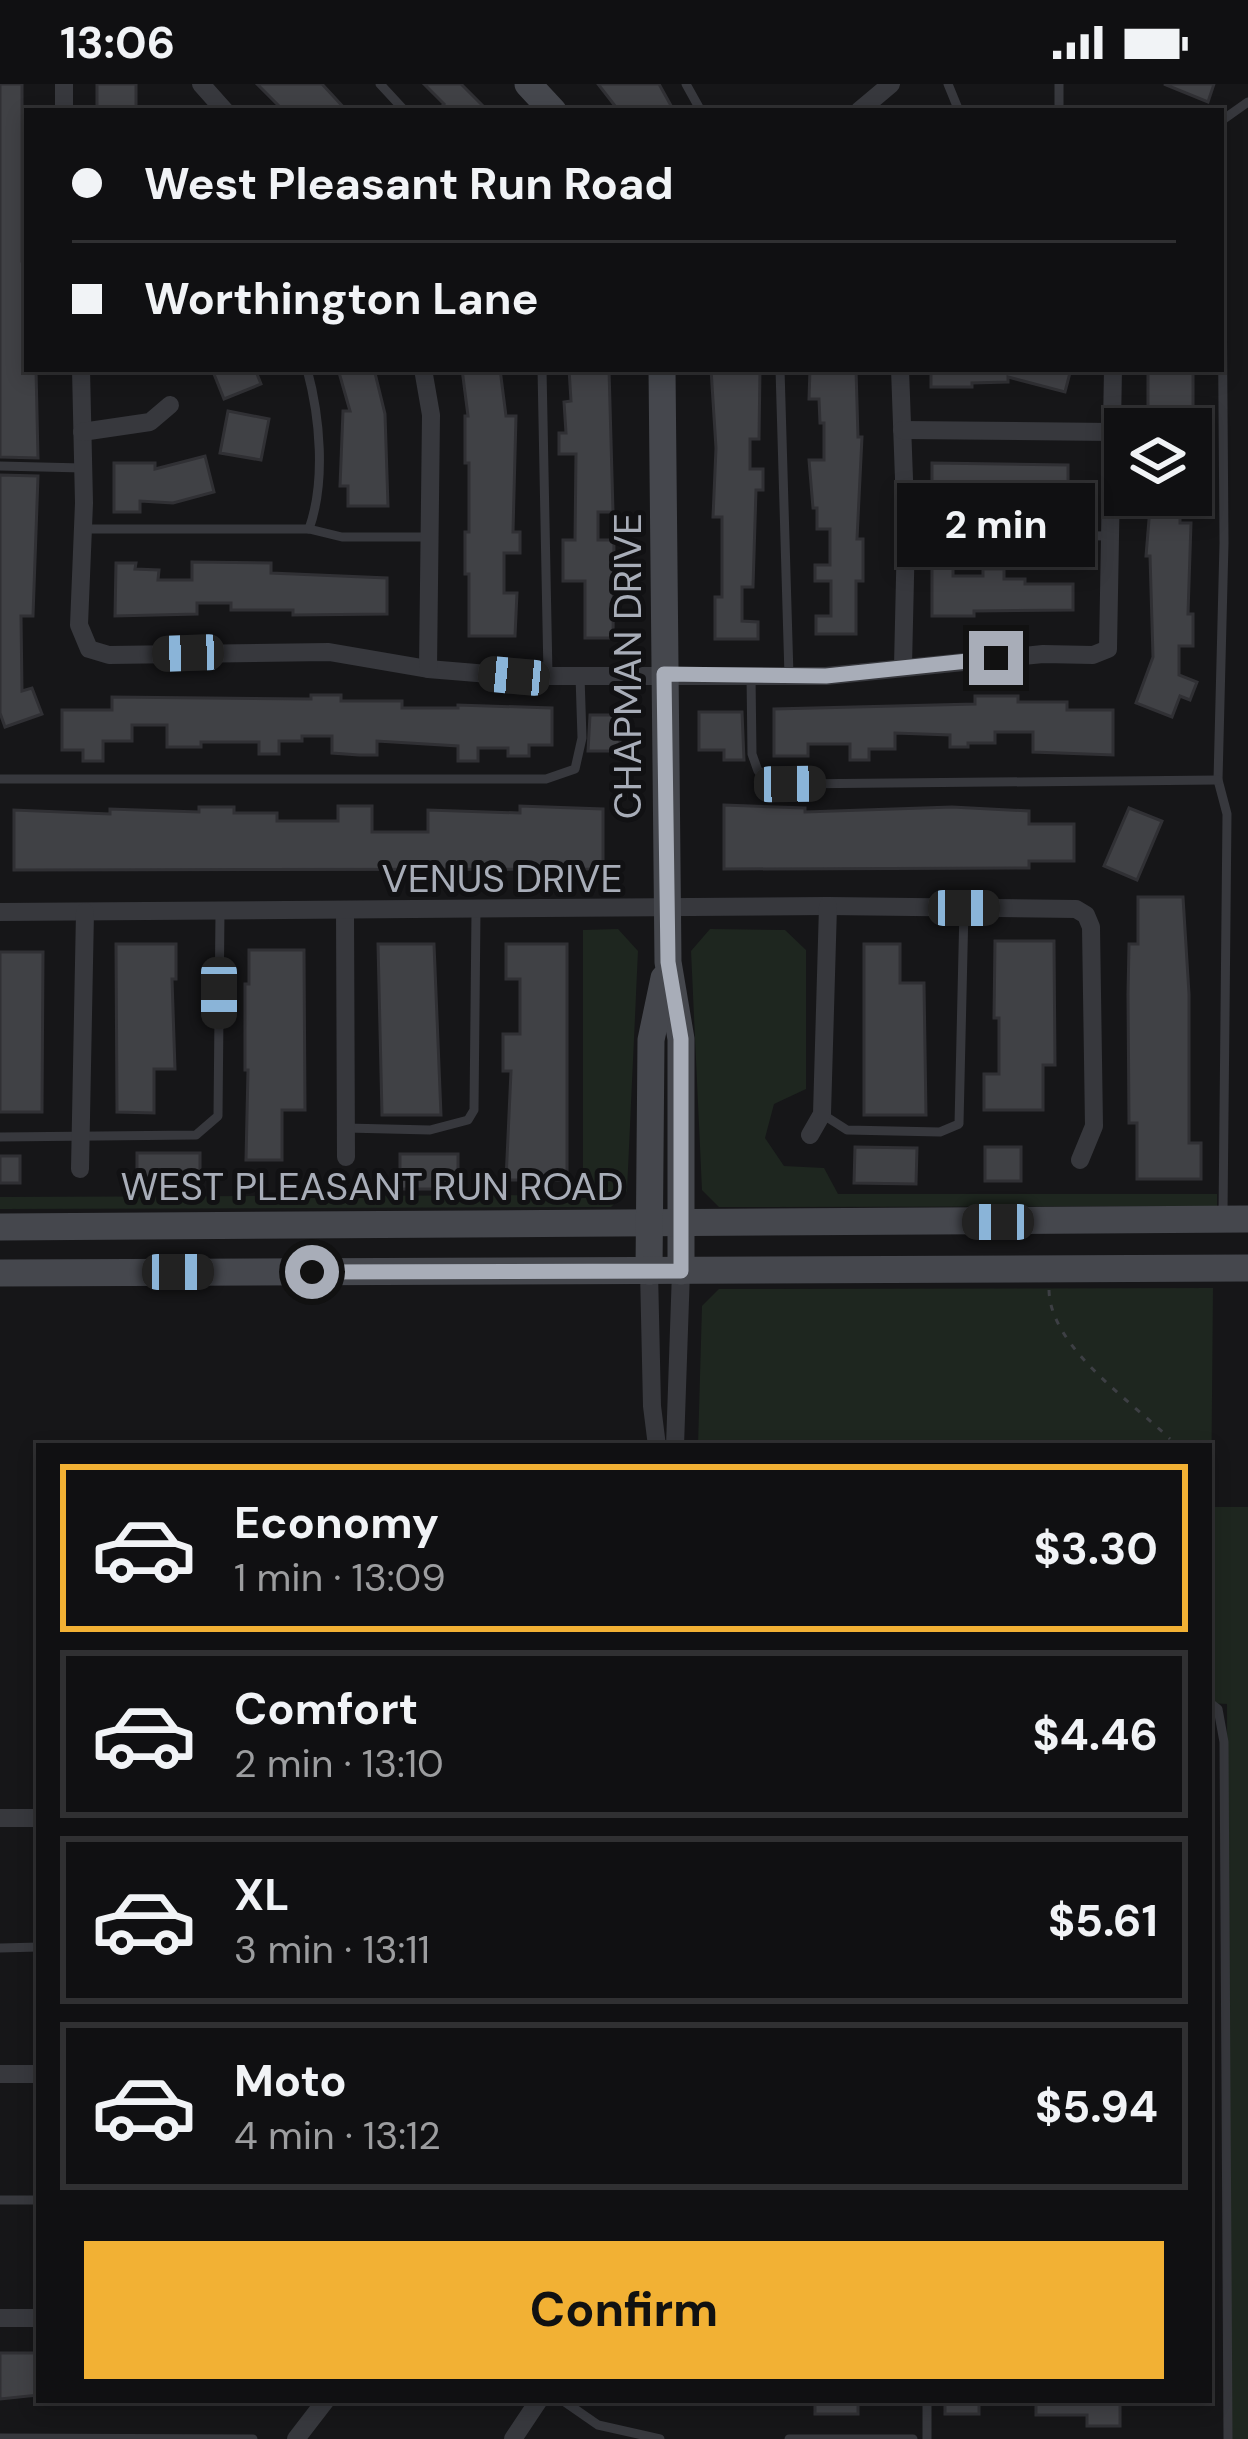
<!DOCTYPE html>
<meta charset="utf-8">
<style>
body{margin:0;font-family:"DM Sans",sans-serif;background:#19191b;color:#f1f3f6;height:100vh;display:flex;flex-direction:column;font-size:45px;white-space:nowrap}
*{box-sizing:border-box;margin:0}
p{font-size:39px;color:#9c9d9f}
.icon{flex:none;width:66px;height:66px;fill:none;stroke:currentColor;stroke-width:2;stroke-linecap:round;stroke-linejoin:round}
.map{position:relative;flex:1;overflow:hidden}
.panel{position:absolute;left:36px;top:1359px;width:1176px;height:960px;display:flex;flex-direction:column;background:#101012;border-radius:0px;box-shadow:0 6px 18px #0003,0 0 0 3px #303032}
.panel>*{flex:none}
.top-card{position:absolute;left:24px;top:24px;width:1200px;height:264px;border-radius:0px;box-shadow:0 6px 18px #0003,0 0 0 3px #303032;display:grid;align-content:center;height:264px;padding:0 48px;background:#101012}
.buttons{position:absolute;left:1104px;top:324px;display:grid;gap:24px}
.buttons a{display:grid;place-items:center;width:108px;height:108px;border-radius:0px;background:#101012;box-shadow:0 6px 18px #0003,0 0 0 3px #303032;font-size:60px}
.end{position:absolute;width:54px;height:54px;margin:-27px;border:15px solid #a8adb8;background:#111;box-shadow:0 0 0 6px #111}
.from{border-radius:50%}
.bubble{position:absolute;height:84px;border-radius:0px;background:#101012;box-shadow:0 6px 18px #0003,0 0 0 3px #303032;font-size:39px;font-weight:700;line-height:84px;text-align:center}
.car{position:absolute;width:36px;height:72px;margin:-36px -18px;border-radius:15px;box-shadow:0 0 9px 3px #0007;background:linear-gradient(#222 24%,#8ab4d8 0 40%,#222 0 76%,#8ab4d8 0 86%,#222 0)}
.top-card b{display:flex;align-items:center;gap:42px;height:114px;font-size:45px}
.top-card b+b{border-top:3px solid #303032}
.top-card i{width:30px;height:30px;background:#f1f3f6}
ul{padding:21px 0 0;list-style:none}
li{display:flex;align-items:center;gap:36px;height:168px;margin:0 24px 18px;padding:0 24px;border:6px solid #303032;border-radius:0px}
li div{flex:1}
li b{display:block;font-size:45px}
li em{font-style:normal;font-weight:700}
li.on{border-color:#f2b134}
li>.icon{width:108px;height:108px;stroke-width:1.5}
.cta{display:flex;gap:24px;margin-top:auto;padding:24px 48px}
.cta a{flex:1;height:138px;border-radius:0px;background:#f2b134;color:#111;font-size:48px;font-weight:700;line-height:138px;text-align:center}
.status{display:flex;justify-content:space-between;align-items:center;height:84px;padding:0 60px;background:#101012;direction:ltr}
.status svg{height:33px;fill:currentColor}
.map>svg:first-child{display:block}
.green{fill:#1e261f}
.building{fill:#404145;stroke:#303034;stroke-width:3}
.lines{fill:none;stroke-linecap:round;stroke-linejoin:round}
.path{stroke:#3d3f44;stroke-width:3;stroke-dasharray:6 9;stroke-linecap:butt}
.lane{stroke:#37383d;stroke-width:9}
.street{stroke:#37383d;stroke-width:18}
.secondary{stroke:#45474d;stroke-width:27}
.route{stroke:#a8adb8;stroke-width:15}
.labels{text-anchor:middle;stroke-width:10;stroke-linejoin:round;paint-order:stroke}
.street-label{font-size:39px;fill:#a8adb8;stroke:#111113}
</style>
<div class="status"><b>13:06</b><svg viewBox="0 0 49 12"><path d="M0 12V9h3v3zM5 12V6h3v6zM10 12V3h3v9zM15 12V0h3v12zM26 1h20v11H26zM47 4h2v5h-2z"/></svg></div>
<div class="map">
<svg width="1248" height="2355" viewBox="0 0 1248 2355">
<rect width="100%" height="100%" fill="#161618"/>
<g class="green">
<path d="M618 845 638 867 627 1107 611 1123 0 1125V1113L583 1111V846Z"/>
<path d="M710 845 785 846 806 866V1005L774 1020 765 1054 784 1082 824 1084 838 1110H1217V1122L719 1123 702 1106 691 867Z"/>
<path d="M1213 1204 1211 1423H1248V2355H1229L1227 1620 1209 1619V1362H698L702 1222 719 1205Z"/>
</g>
<g class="building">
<path d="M0 0H22V177H27V285H36L38 374 0 373Z"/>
<rect x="97" y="0" width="39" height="27"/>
<path d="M257 0H322L347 27H284Z"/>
<path d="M424 0H461L488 27H437L444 20Z"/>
<path d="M598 0H659L674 27H619Z"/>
<path d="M1164 0H1214L1208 18Z"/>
<path d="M212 285H255L261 300 224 315Z"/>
<path d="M338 285H374L385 330 388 422H348V402H340L343 327H350Z"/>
<path d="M462 285H500L506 332H516L513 448H520V469H504V509H517L515 552H469V490H465V448H469V379H465V332H468Z"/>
<path d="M569 285H609L613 428H598V456H614L613 554H585V497H563V456H575L576 370H559V349H566L564 318 571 317Z"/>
<path d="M711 285H760L759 355H750V385H763V406H756L753 503H742V537L758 538V555H715V513H722V433H713L716 364Z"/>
<path d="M810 285H856L858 353H862L857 455H863V497H856V550H816V532H831V497H815V481H830V445H817V424H813L809 376H824V339H820L819 315H809Z"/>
<path d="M931 285H1071L1065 308 1008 293V298L972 299V303H931Z"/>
<path d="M1148 285H1193V324H1187V345H1148Z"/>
<path d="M228 327 269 335 261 376 220 369Z"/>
<path d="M205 372 214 408 173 419 140 417V428H114V379H155V385Z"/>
<path d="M932 379 1068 381V405H1052V422H1018V432H985V418H952V432H932Z"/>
<path d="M0 391 38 392 33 532H21L22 607 32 604 42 630 5 643 0 629Z"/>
<path d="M1151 411H1180V439H1191L1188 530H1193V562H1179V591L1197 598 1190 616 1180 612 1172 633 1136 619 1153 573 1150 472H1146Z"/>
<path d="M932 476H953V492H983V485H1004V495H1025V500H1073V526L974 527V532H932Z"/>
<path d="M192 478 271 479V489L387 494V530L293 531V526H231V519H197V530L115 532 116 479H136L135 485 159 486 158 496H192Z"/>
<path d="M311 611H341V617H402V624H458V621L552 624V661H529V672H508V664H478V677H458V662L377 657V671H359L332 669V652H302V657H279V670H259V658H201V663H167V641H132V657H103V677H83V666H62V626H112V613L311 615Z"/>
<path d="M975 612H1018V618H1067V626H1113V671L1033 668V648H995V659H968V663H950V651L895 649V665H869V676H850V660H808V672H774V625L975 620Z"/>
<path d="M699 628H742L744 676H724V666H699Z"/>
<path d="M590 631H620V667H588Z"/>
<path d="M724 721 805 724V728L952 723 1029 727V740H1074V777H1029V784L724 785Z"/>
<path d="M338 722H372V748H428V726L520 729V722L603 725V785L14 786V726L110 730V725L199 728V723H234V729H277V737H338Z"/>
<path d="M1129 724 1162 737 1137 796 1104 782Z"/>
<path d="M1138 813H1183L1189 910V1059H1201V1095H1137V1039H1129L1128 910 1129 860H1138Z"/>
<path d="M995 857H1054L1055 981H1043V1026H984V990H999V934H994Z"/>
<path d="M116 860H176V895H172L175 985H154V1029L117 1028Z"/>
<path d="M378 860H434L441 1031H382Z"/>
<path d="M506 860H567V1096H506L511 987H503V950H520V895H506Z"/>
<path d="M864 860H900V899H924L926 1031H864Z"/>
<path d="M249 866H304L305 1026H282V1076H246L248 986H245V900H249Z"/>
<path d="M0 868H43L42 1028H0Z"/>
<path d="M855 1063 917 1064 916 1100 854 1099Z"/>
<rect x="985" y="1063" width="36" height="34"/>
<rect x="137" y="1069" width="63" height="35"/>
<rect x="400" y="1070" width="58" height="35"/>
<rect x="0" y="1072" width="20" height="27"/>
<path d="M0 2269H39V2311L0 2315Z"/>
<rect x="815" y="2316" width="43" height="14"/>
<rect x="945" y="2316" width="34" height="14"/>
<path d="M1036 2316H1120V2342H1087V2331H1036Z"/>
</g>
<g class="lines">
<path class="path" d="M1049 1206C1050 1263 1131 1317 1170 1355"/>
<g class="lane">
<path d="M380 0 405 27"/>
<path d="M686 0 701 27"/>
<path d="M948 0 959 27"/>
<path d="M1059 27V0"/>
<path d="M1221 37 1248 18"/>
<path d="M1221 54 1224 459 1218 696 1227 730 1223 1131"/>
<path d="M307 285C320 333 326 397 309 445"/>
<path d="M542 285 548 591"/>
<path d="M780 285 789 592"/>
<path d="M0 382 83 384"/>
<path d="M83 445H309L342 453H430"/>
<path d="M906 450 1110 452"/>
<path d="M751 591 752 670 758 687 790 700 1218 696"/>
<path d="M0 695H546L575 685 582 654 580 592"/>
<path d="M822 1030 847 1046 940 1048 959 1040 964 824"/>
<path d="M346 1044 430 1046 468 1036 474 1026 476 827"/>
<path d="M0 1053 196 1051 218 1032 220 828"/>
<path d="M1209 1618 1218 1625 1224 1658 1228 2355"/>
<path d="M0 1864 39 1863"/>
<path d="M0 2116H39"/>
<path d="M562 2316 598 2341 660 2355"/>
<path d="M927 2316V2355"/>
<path d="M0 2354 253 2355"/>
<path d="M789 2355H913"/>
</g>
<g class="street">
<path d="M64 0V27"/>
<path d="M201 0 225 27"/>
<path d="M859 27 891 0"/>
<path d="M81 285 84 419 79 541 89 565 109 571 329 568 428 585 514 592H826L1043 570 1093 571 1108 565 1113 285"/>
<path d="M423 285 431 331 428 585"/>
<path d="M900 285 906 450 903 582"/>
<path d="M902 346 1112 348"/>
<path d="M82 348 150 338 170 321"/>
<path d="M345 827 346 1073"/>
<path d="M0 828 828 822 1076 825 1086 831 1091 843 1094 1042 1080 1076"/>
<path d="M810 1051 822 1030 828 822"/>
<path d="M80 1085 85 828"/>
<path d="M649 1187 652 1322 657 1362"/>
<path d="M675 1362 681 1187"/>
<path d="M0 1734H39"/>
<path d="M0 1990H39"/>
<path d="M0 2234H39"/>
<path d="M296 2355 326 2316"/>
<path d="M513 2355 539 2316"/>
</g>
<g class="secondary">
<path d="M528 0 553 27"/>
<path d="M662 285 668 878 681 955V1187"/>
<path d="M0 1143 1248 1135"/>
<path d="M649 1187 651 956 664 894"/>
<path d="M0 1189 1248 1184"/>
</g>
</g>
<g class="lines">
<path class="route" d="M312 1188 681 1187V955L668 878 664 590 826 592 996 574"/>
</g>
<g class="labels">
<g class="street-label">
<text transform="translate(627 582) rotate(-90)" y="14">CHAPMAN DRIVE</text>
<text x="502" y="808">VENUS DRIVE</text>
<text x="372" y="1116">WEST PLEASANT RUN ROAD</text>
</g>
</g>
</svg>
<div class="buttons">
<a><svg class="icon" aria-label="layers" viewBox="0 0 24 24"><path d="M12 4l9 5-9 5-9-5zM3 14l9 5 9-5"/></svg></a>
</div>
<i class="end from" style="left:312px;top:1188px"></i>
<i class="end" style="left:996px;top:574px"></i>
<div class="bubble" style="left:897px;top:399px;width:198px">2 min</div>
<i class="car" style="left:188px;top:569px;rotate:268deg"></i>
<i class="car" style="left:514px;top:592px;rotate:275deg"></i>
<i class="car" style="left:790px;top:700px;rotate:89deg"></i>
<i class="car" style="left:964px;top:824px;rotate:90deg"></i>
<i class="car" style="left:219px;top:909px;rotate:180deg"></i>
<i class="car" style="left:998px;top:1138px;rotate:270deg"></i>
<i class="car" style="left:178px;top:1188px;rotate:90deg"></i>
<div class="top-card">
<b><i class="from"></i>West Pleasant Run Road</b>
<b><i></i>Worthington Lane</b>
</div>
<section class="panel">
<ul>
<li class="on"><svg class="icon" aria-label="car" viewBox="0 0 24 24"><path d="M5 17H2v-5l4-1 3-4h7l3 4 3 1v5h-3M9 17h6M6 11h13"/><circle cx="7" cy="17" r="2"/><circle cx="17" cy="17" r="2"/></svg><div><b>Economy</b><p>1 min · 13:09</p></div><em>$3.30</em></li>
<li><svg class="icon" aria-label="car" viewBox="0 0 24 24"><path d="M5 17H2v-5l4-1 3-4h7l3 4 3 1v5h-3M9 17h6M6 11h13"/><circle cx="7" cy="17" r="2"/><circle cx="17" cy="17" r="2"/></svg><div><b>Comfort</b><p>2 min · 13:10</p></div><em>$4.46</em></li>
<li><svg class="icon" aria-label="car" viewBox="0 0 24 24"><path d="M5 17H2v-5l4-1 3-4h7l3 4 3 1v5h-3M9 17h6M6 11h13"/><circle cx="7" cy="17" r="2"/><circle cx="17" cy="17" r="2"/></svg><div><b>XL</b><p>3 min · 13:11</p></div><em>$5.61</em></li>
<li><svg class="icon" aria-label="car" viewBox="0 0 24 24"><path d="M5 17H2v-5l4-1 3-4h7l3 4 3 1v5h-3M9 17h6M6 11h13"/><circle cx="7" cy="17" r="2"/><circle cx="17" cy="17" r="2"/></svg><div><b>Moto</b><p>4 min · 13:12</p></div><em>$5.94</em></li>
</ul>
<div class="cta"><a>Confirm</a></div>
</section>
</div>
